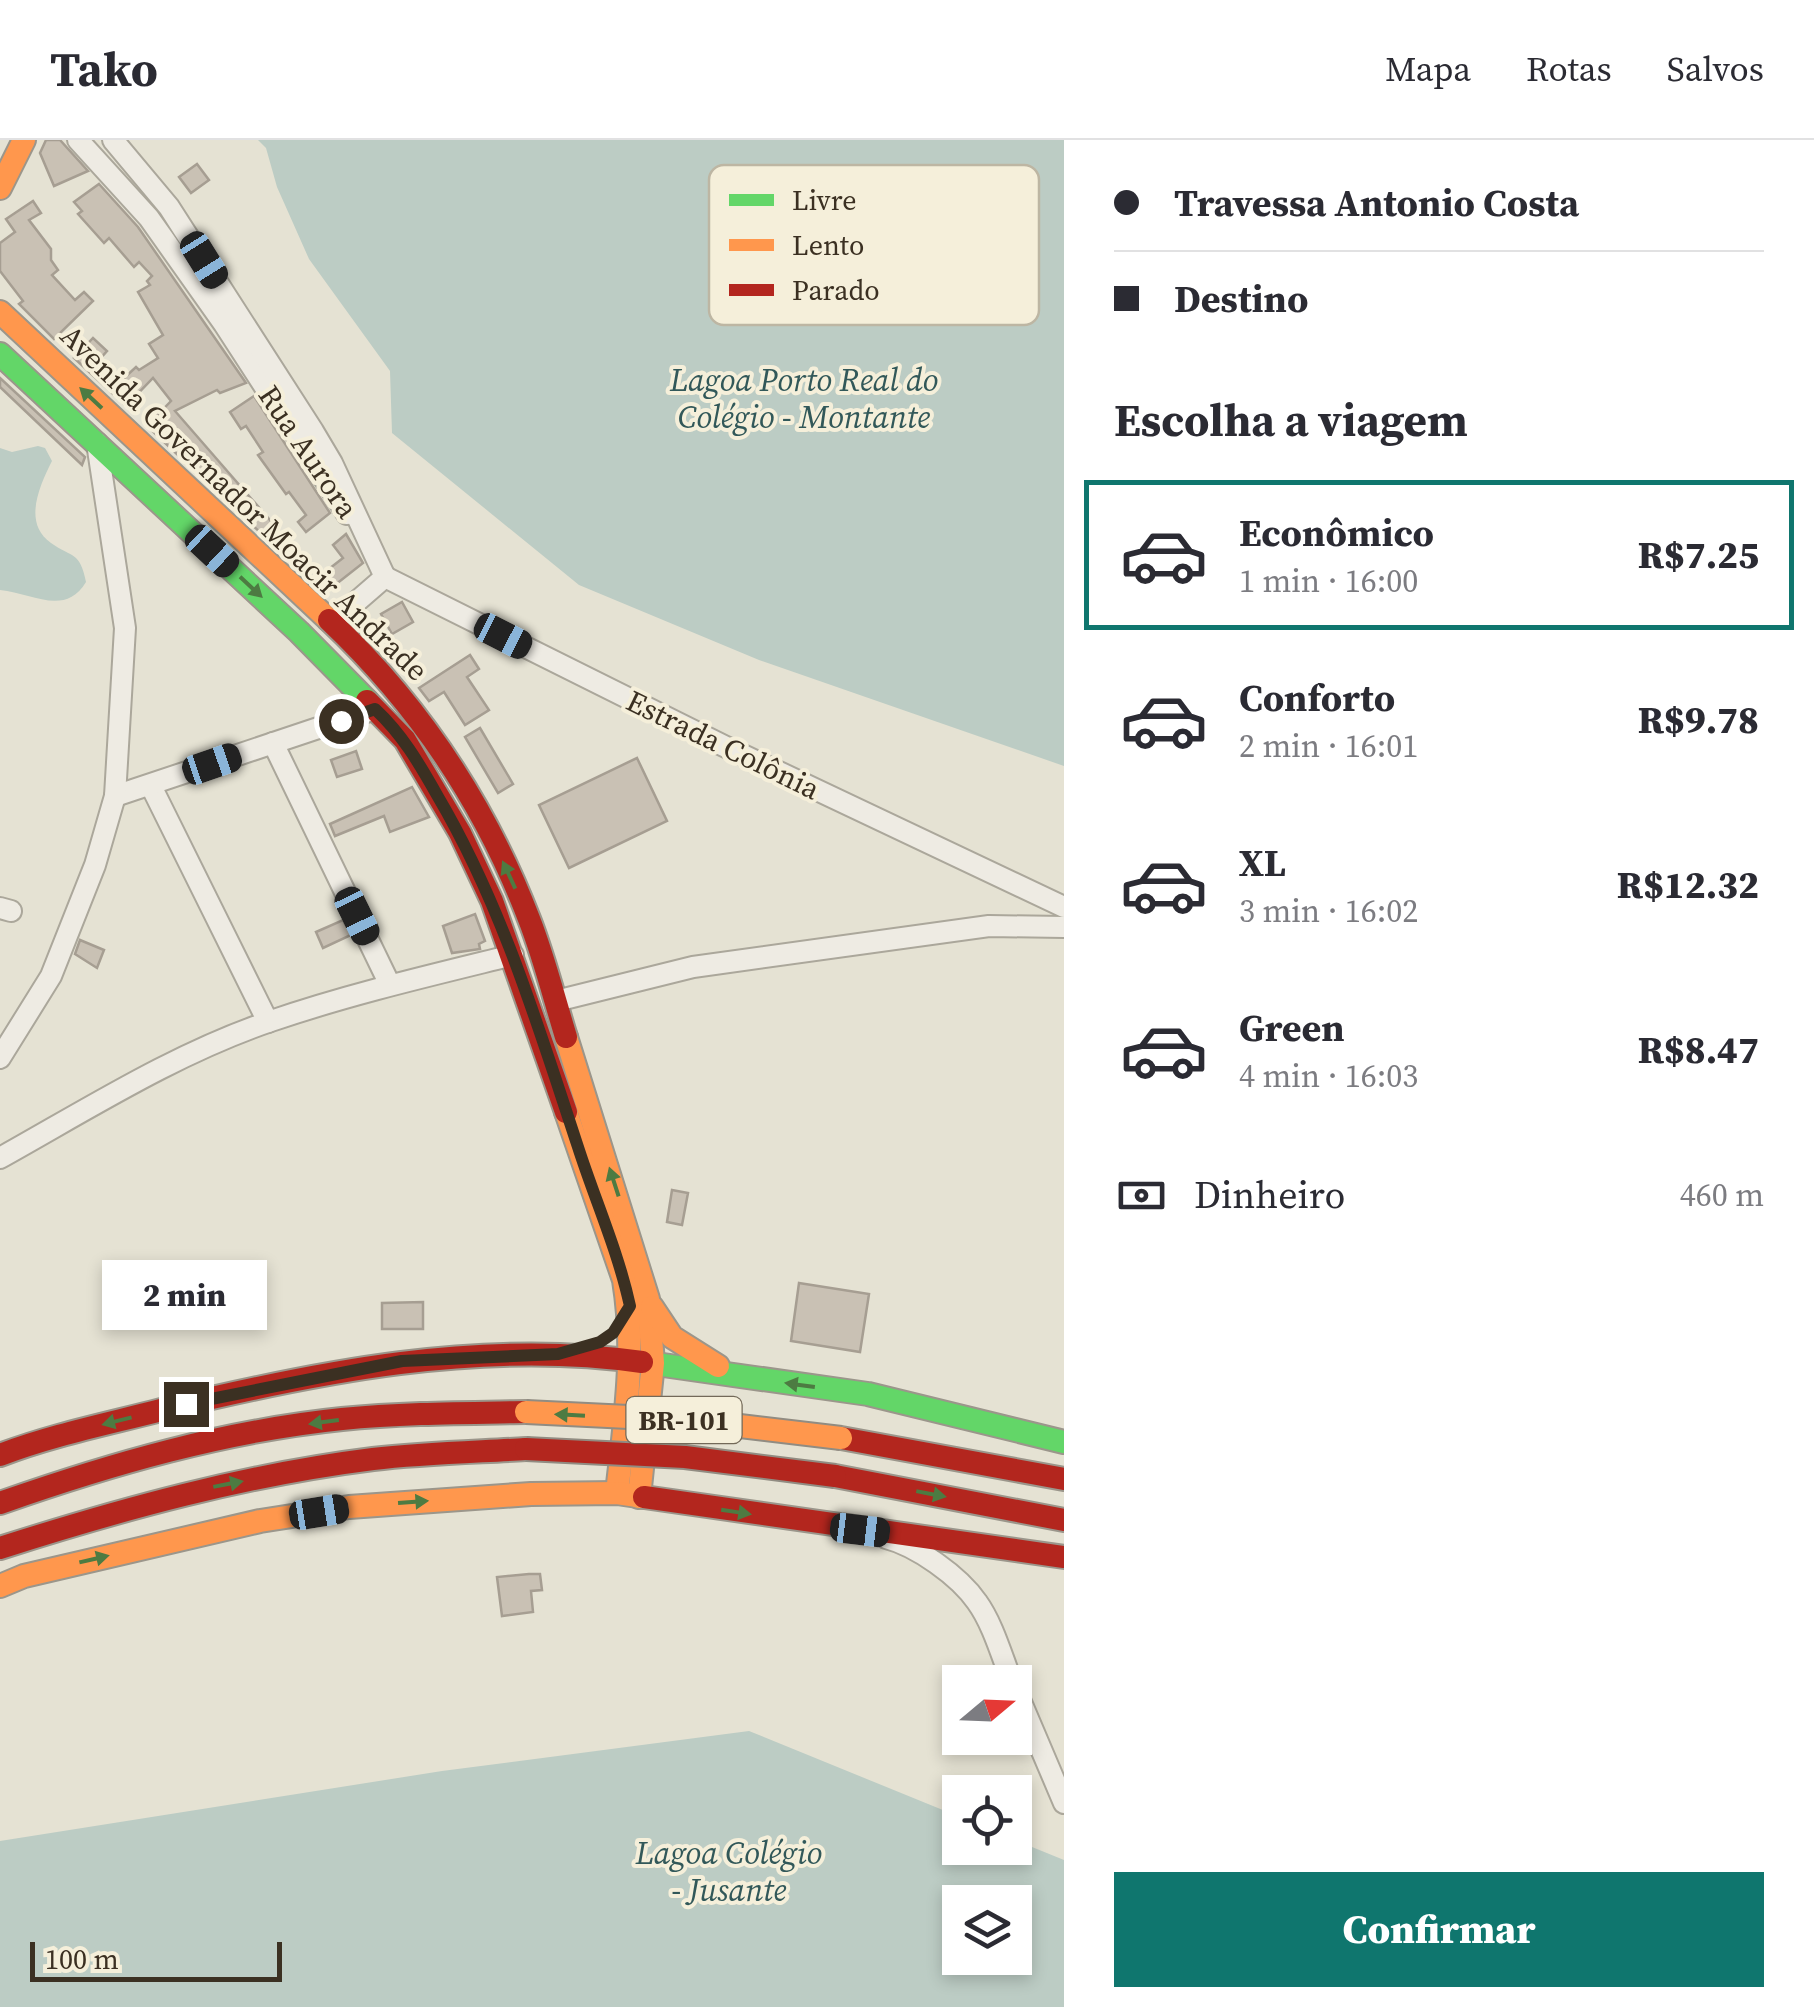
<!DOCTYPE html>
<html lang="pt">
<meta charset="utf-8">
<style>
body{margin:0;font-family:"Source Serif 4",serif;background:#f7f7f7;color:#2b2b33;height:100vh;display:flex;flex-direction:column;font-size:38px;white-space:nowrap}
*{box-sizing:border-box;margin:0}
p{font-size:32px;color:#7c7c81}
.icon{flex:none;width:55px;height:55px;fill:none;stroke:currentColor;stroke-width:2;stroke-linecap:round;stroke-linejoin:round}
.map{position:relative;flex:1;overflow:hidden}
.drawer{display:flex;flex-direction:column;background:#fff;width:750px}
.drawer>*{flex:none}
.banner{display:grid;align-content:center;height:220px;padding:0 50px;background:#fff}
.needle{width:65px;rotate:71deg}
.fabs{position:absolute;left:942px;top:1525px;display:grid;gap:20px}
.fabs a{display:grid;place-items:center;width:90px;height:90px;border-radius:0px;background:#fff;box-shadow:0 5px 15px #0003;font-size:50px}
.scale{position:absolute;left:30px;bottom:25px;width:252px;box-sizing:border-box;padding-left:10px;border:5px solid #3b3022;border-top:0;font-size:28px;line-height:35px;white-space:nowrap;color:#3b3022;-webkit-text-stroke:8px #f5efda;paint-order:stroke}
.end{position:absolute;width:45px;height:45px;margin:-22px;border:12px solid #3b3022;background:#fff;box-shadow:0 0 0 5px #fff}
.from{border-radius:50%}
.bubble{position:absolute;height:70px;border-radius:0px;background:#fff;box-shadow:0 5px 15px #0003;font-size:32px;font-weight:800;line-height:70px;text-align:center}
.car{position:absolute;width:30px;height:60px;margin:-30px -15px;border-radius:12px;box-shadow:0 0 8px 2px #0007;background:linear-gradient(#222 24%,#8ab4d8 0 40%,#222 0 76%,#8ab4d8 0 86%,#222 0)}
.banner b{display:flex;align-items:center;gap:35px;height:95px;font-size:38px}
.banner b+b{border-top:2px solid #e1e1e2}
.banner i{width:25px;height:25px;background:#2b2b33}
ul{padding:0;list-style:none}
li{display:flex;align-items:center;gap:30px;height:150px;margin:0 20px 15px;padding:0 30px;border:5px solid transparent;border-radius:0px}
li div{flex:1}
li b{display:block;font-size:38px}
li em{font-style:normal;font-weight:800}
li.selected{border-color:#0f766e}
li>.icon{width:90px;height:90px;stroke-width:1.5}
h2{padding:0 50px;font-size:45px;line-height:120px}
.pay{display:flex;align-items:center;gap:25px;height:110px;padding:0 50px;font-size:38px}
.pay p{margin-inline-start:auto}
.primary-button{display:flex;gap:20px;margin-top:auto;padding:20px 50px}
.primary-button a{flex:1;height:115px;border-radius:0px;background:#0f766e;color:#fff;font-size:40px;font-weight:800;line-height:115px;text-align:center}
header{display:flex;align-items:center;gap:60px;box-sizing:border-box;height:140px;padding:0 50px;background:#fff;border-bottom:2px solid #e1e1e2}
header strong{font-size:48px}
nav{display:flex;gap:55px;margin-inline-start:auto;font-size:35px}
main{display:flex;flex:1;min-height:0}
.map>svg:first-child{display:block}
.water{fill:#bcccc4;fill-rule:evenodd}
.building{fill:#c9c1b4;stroke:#a69e92;stroke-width:2.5}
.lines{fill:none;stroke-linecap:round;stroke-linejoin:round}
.street-casing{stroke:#aba79b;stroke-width:24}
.fast-casing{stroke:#9b968b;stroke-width:26}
.slow-casing{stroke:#9b968b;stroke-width:26}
.jam-casing{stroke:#9b968b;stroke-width:26}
.street{stroke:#eeebe3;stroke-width:20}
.fast{stroke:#63d668;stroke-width:22}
.slow{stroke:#ff974d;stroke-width:22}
.jam{stroke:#b3261e;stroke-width:22}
.slow-bridge-casing{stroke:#918c82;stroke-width:26;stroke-linecap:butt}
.jam-bridge-casing{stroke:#918c82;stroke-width:26;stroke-linecap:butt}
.slow-bridge{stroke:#ff974d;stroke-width:22}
.jam-bridge{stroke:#b3261e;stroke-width:22}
.oneway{fill:#4d7b42}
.route{stroke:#3b3022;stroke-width:12}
.labels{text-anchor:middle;stroke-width:8;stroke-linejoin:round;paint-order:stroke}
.shield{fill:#f5efda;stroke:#736959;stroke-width:2.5}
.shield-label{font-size:28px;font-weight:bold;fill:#3b3022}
.street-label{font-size:30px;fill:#3b3022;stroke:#f5efda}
.water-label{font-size:32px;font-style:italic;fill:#325859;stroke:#f5efda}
.key{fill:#f5efda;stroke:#bdb6a3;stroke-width:2.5}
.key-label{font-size:28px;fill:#3b3022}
</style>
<header>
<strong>Tako</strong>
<nav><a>Mapa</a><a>Rotas</a><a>Salvos</a></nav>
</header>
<main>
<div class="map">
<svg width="1064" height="1867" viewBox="0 0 1064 1867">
<rect width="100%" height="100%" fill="#e5e2d3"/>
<g class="water">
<path d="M258 0H1064V626L759 520 579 445 392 293 390 231 309 119 277 47 266 8Z"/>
<path d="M38 306 45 308 52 321C40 345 22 383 51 403 72 418 80 411 86 442 65 477 32 453 0 450V308L12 312Z"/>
<path d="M749 1591 960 1677V1708H1015V1700L1064 1720V1867H0V1701L442 1631ZM1015 1762V1818H960V1762Z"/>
</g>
<g class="building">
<path d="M46 0H60L88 31 54 46 40 13Z"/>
<path d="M197 24 209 40 191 53 179 37Z"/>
<path d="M99 44 138 87 246 243 220 253 217 250 175 271 276 387 265 397 147 286 171 261 153 238 126 266 74 218 93 198 107 211 99 220 121 241 136 227 139 230 158 218 149 204 163 195 138 152 150 145 147 141 152 136 139 122 134 127 109 98 104 103 78 74 82 71 74 62Z"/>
<path d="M33 61 41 73 29 80 51 109V120L58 130 52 135 75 160 84 152 93 161 54 199 19 164 23 161 0 131V103L15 92 6 79Z"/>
<path d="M0 238 85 317 82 325 0 247Z"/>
<path d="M254 256 330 373 306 392 298 382 306 375 289 352 286 354 258 315 263 312 246 286 241 289 230 272Z"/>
<path d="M346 394 363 423 335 445 325 432 343 418 333 405Z"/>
<path d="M402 462 413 482 392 494 381 474Z"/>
<path d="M470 515 479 529 467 537 489 570 465 585 444 552 429 561 419 548Z"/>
<path d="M480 588 513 644 498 653 465 597Z"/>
<path d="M356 611 362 629 337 637 331 620Z"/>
<path d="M637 618 667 681 569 728 539 665Z"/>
<path d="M412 647 429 677 390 692 384 676 335 696 330 684Z"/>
<path d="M475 774 485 801 479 804 480 809 452 813 443 786Z"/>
<path d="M343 780 351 795 323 808 316 792Z"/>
<path d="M80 800 104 810 97 828 75 814Z"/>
<path d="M672 1050 688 1053 682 1085 667 1082Z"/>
<path d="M799 1143 869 1154 860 1212 791 1201Z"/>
<path d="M423 1162V1189H382V1163Z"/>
<path d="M529 1434H540L542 1450 531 1451 533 1472 502 1476 497 1437Z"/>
</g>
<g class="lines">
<g class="street-casing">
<g id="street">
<path d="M78 0 149 78 224 184 347 374"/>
<path d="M113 0 169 67 313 291 332 323 385 437"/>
<path d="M385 437 724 606 1064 767"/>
<path d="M332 483 385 437"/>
<path d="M273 603 390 845"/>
<path d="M151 646 268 882"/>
<path d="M115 656 375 569"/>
<path d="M0 768 11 771"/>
<path d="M556 861 693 827 989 786 1064 787"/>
<path d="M0 918 51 836 95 725 115 656 125 488 97 303"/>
<path d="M0 1018C88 969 176 913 271 881 350 854 432 835 513 815"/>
<path d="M886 1398C917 1406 959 1436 977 1462 993 1484 1002 1517 1012 1542"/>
<path d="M1015 1548 1064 1663"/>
</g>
</g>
<g class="fast-casing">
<g id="fast">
<path d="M0 214 299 492 367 561"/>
<path d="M642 1222 868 1254 1064 1302"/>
</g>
</g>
<g class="slow-casing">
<g id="slow">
<path d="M0 48 24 0"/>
<path d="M0 172 329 480"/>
<path d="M566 897 648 1159 653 1223 639 1357"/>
<path d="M566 972 624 1140C636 1212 625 1281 617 1353"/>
<path d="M652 1167 672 1197 718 1226"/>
<path d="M0 1446 24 1436 260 1381 349 1367 531 1354 617 1353 644 1357"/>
</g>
</g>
<g class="jam-casing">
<g id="jam">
<path d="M329 480C418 564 485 664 529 779 544 817 554 858 566 897"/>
<path d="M367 561 405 600 460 693 492 761 566 972"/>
<path d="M841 1298 1064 1339"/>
<path d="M0 1315C52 1295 107 1284 161 1270 317 1232 481 1199 642 1222"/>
<path d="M835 1336 1064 1380"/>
<path d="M644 1357 1064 1417"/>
<path d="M0 1363C111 1324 225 1291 342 1279 403 1273 464 1273 526 1272"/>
<path d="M0 1408C122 1369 245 1335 373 1319 424 1313 475 1312 526 1309"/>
</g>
</g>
<use href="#street" class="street"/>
<use href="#fast" class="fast"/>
<use href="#slow" class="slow"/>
<use href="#jam" class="jam"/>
<g class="slow-bridge-casing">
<path id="slow-bridge" d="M526 1272 690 1280 841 1298"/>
</g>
<g class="jam-bridge-casing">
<path id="jam-bridge" d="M526 1309 685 1317 835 1336"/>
</g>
<use href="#slow-bridge" class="slow-bridge"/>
<use href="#jam-bridge" class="jam-bridge"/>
</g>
<defs><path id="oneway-solid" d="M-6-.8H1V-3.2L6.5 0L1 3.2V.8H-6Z" transform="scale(2.5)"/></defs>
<g class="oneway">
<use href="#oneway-solid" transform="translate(91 258) rotate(-137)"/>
<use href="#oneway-solid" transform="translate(251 447) rotate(43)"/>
<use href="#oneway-solid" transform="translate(509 735) rotate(-115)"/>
<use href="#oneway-solid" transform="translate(614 1042) rotate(-108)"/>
<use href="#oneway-solid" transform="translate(800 1245) rotate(-172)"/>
<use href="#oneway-solid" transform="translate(570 1275) rotate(-177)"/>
<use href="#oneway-solid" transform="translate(117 1281) rotate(166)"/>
<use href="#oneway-solid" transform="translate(324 1282) rotate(172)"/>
<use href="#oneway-solid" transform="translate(228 1344) rotate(-11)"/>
<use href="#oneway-solid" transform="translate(931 1354) rotate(11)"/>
<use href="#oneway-solid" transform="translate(413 1362) rotate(-4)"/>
<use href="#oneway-solid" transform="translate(736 1372) rotate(9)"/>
<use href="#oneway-solid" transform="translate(94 1419) rotate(-13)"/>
</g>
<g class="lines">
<path class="route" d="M186 1264 402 1221 558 1214 600 1202 613 1193 630 1166C618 1111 595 1060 578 1007 538 886 502 765 437 655 419 623 402 594 375 569L341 581"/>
</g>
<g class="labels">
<rect class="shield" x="626.5" y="1257" width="115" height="46" rx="8"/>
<g class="shield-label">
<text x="684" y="1290">BR-101</text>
</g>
<g class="street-label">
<text transform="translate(308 312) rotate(56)" y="10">Rua Aurora</text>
<text transform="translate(244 363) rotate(44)" y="10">Avenida Governador Moacir Andrade</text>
<text transform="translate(723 605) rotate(26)" y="10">Estrada Colônia</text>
</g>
<g class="water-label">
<text x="804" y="251">Lagoa Porto Real do<tspan x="804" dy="37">Colégio - Montante</tspan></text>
<text x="729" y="1724">Lagoa Colégio<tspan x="729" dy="37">- Jusante</tspan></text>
</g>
</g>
<rect x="709" y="25" width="330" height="160" rx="15" class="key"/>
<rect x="729" y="54" width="45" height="12" fill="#63d668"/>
<rect x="729" y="99" width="45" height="12" fill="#ff974d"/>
<rect x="729" y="144" width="45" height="12" fill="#b3261e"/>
<g class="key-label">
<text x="792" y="70">Livre</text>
<text x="792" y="115">Lento</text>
<text x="792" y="160">Parado</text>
</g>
</svg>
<div class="fabs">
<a><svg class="needle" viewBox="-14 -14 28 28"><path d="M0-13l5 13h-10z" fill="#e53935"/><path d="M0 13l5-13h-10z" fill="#7c7c81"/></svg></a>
<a><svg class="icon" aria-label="locate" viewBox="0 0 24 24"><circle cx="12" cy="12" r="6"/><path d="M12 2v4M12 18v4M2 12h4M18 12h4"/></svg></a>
<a><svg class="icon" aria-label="layers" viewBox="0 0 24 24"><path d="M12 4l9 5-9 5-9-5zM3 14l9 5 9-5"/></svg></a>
</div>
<div class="scale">100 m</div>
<i class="end from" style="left:341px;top:581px"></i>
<i class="end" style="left:186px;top:1264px"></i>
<div class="bubble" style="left:102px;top:1120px;width:165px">2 min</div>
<i class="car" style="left:204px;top:120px;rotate:148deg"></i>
<i class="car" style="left:212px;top:411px;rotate:133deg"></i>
<i class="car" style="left:503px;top:496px;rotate:117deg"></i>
<i class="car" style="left:212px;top:624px;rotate:71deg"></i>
<i class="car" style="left:357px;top:776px;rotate:154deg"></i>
<i class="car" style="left:319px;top:1372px;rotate:81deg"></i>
<i class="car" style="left:860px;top:1390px;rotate:97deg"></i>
</div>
<section class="drawer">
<div class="banner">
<b><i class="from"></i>Travessa Antonio Costa</b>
<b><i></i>Destino</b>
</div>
<h2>Escolha a viagem</h2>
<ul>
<li class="selected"><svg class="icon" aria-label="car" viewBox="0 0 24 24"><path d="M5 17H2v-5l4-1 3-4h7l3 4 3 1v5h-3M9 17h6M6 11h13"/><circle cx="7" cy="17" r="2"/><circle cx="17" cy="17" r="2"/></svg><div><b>Econômico</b><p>1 min · 16:00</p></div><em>R$7.25</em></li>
<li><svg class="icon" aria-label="car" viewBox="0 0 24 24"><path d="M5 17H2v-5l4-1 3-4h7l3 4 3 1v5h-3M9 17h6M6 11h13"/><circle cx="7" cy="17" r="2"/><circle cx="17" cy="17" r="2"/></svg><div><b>Conforto</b><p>2 min · 16:01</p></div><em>R$9.78</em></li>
<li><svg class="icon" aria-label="car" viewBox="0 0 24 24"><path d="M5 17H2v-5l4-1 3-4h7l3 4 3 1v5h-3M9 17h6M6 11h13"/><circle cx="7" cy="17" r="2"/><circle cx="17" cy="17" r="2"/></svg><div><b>XL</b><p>3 min · 16:02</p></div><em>R$12.32</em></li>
<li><svg class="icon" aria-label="car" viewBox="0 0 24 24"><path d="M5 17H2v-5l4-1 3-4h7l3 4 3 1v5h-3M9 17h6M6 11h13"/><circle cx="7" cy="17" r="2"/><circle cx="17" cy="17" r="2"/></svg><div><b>Green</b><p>4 min · 16:03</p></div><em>R$8.47</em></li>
</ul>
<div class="pay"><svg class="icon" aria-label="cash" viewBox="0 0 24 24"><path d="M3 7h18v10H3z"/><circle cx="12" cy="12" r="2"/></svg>Dinheiro<p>460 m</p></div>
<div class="primary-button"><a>Confirmar</a></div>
</section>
</main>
